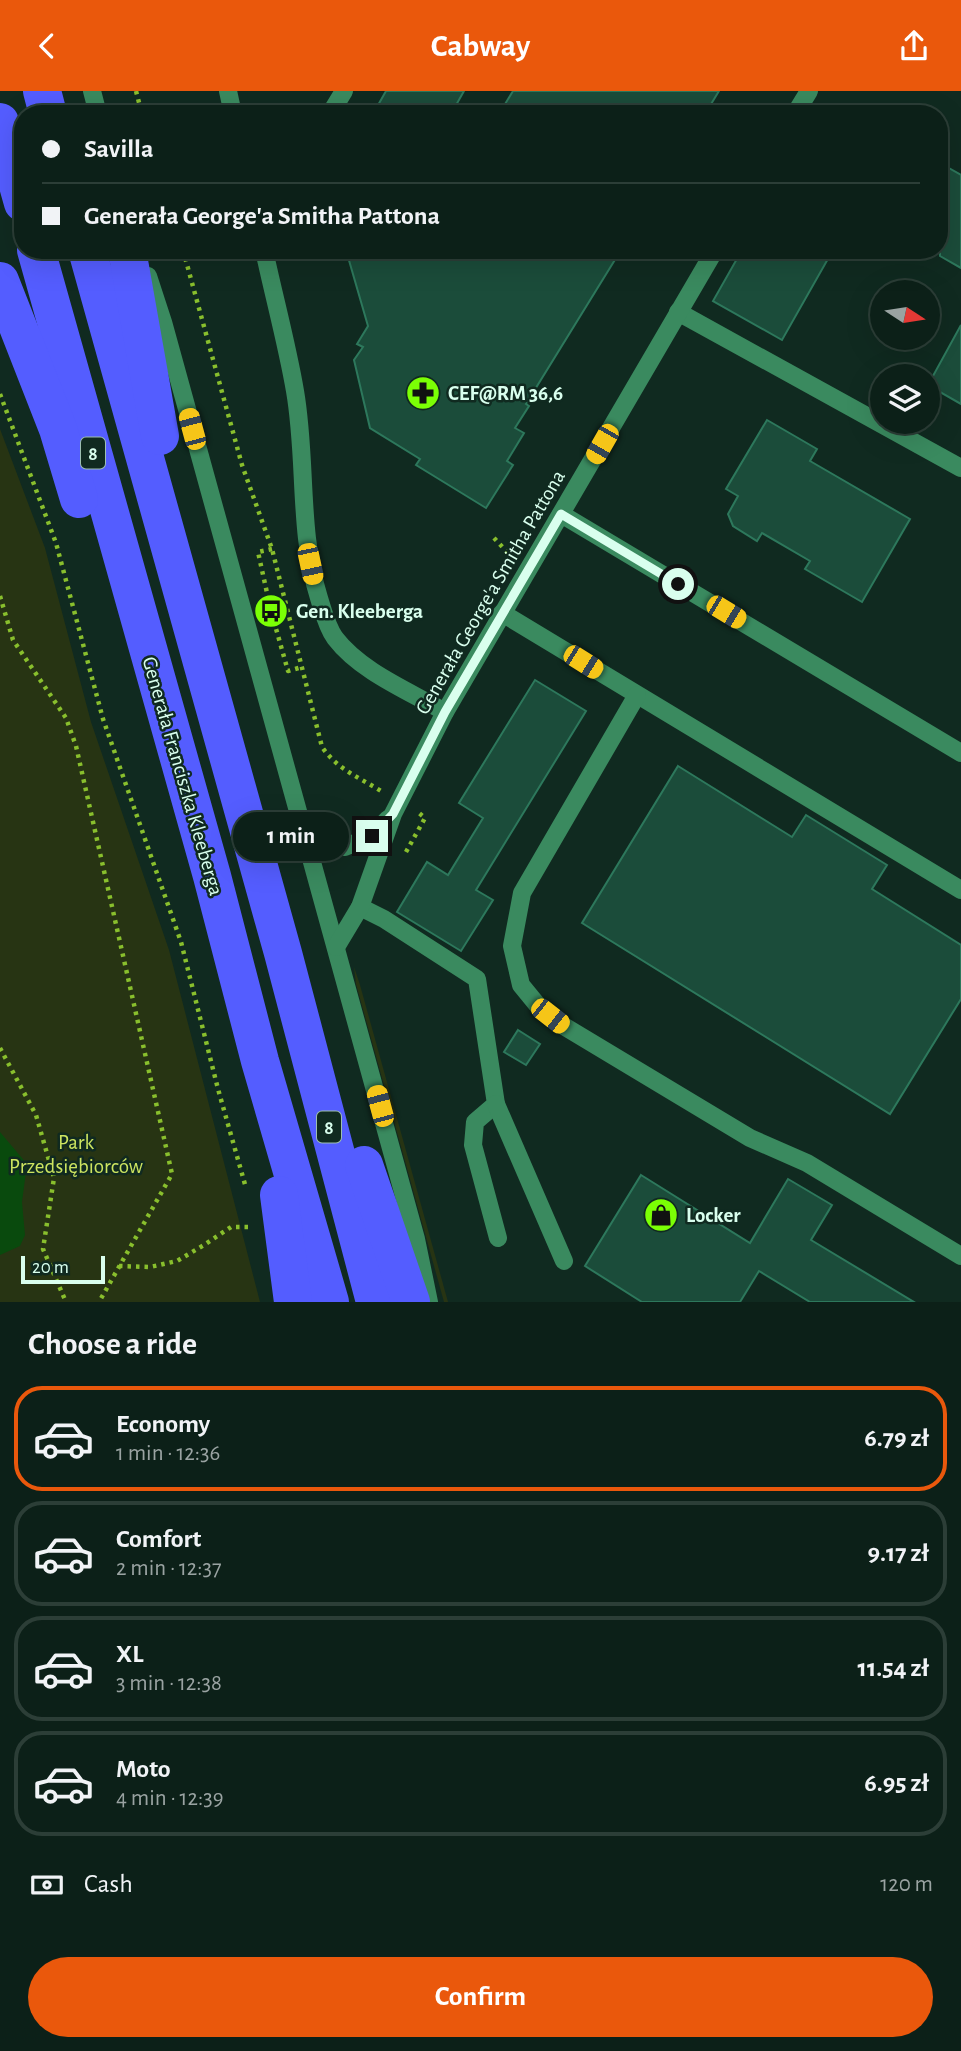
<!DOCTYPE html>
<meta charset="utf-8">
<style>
body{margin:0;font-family:"Alegreya Sans",sans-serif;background:#152821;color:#f1f3f6;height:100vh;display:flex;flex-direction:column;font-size:26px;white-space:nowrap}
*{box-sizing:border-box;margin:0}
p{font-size:23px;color:#9aa3a2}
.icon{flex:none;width:38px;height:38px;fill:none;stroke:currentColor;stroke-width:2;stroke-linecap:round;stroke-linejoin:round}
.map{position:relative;height:1211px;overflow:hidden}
.panel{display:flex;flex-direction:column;background:#0c2018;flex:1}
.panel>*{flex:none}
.top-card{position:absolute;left:14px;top:14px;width:934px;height:154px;border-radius:28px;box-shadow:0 7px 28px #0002,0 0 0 2px #2c3e37;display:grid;align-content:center;height:154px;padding:0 28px;background:#0c2018}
.needle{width:46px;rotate:102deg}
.buttons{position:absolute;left:870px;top:189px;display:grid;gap:14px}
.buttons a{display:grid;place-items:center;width:70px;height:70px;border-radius:50%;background:#0c2018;box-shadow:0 7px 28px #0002,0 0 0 2px #2c3e37;font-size:35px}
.scale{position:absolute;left:21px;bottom:18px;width:84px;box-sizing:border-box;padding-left:7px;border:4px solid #d9ffee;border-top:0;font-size:19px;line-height:24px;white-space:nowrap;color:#d9ffee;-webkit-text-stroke:5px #102a20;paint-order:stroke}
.end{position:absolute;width:32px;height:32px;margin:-16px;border:9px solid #d9ffee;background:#111;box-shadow:0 0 0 4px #111}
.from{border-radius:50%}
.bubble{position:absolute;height:49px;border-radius:24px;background:#0c2018;box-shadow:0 7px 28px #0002,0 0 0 2px #2c3e37;font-size:23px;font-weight:700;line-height:49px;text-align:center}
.car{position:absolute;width:21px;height:42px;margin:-21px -10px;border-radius:9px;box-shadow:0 0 5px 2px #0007;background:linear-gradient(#f5c518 24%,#345 0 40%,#f5c518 0 76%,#345 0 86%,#f5c518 0)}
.top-card b{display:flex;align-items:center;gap:24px;height:66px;font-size:26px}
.top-card b+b{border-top:2px solid #2c3e37}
.top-card i{width:18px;height:18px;background:#f1f3f6}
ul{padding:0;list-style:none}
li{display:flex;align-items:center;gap:21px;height:105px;margin:0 14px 10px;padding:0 14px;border:4px solid #2c3e37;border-radius:28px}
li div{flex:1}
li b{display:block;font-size:26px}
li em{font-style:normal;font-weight:700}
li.selected{border-color:#ea580c}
li>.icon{width:63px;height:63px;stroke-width:1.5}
h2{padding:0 28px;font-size:32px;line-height:84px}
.pay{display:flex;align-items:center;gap:18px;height:77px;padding:0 28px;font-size:26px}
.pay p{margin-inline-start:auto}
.primary-button{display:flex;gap:14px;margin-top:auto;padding:14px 28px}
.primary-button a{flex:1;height:80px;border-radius:42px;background:#ea580c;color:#fff;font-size:28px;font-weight:700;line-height:80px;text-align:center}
header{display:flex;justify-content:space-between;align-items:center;height:91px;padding:0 28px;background:#ea580c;color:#fff;font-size:32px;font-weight:700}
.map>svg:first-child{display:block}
.green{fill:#273413}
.water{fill:#094a0d}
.building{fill:#1b4c3a;stroke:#2d785c;stroke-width:2}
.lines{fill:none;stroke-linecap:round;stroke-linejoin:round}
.path{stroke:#89bf2d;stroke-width:4.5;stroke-dasharray:3.5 5;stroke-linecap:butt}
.minor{stroke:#3a8a5f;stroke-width:18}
.highway{stroke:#545dff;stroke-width:38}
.route{stroke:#d9ffee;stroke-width:9}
.labels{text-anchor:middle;stroke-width:5;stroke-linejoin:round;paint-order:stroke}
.shield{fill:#102a20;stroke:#9dbfb0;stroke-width:2}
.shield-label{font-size:19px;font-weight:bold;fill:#d9ffee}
.poi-label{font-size:21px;font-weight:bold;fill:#d9ffee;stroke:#102a20;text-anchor:start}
.street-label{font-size:21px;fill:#d9ffee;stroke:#102a20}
.park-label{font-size:21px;fill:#cce460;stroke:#102a20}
</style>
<header><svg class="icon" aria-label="back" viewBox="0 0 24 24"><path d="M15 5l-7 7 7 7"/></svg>Cabway<svg class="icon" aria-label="share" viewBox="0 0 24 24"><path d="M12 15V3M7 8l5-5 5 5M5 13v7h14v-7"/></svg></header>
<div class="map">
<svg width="961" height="1211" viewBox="0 0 961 1211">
<rect width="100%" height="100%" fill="#102a20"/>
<g class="green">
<path d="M0 338 45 457 91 631 169 859 260 1211H0Z"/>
<path d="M354 876 360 894 448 1211H444L356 893Z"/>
</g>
<path class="water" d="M0 1041 27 1073 22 1111 25 1144 20 1155 0 1164Z"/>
<g class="building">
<path d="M386 0H464L451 23H373Z"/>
<path d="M513 0H719L705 23H499Z"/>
<path d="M940 72 961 84V177L940 165Z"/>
<path d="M346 159H621L526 313 529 315 515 337 524 342 507 370 513 374 486 417 416 374 420 368 370 337 354 269 363 256 357 253 368 235Z"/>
<path d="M742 159H833L782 249 713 210Z"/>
<path d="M961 234V313L928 294Z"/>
<path d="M767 329 817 358 810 370 910 428 862 511 805 478 810 470 762 442 757 450 733 435 728 423 738 405 726 398Z"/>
<path d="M535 589 586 620 476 799 493 809 461 860 397 821 427 771 448 784 483 727 459 712Z"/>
<path d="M678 675 792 746 806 724 887 774 872 798 961 854V908L890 1023 582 832Z"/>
<path d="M518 939 540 953 526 974 504 961Z"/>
<path d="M641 1084 750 1152 788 1088 832 1114 811 1149 914 1211H810L759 1180 740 1211H642L585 1175Z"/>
</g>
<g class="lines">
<g class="path">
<path d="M136 0 142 23"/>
<path d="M183 159 242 374 272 458 322 656C337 678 360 687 381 700"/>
<path d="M0 303 56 452 103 628 181 851 218 998 246 1097"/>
<path d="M494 447 510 464"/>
<path d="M272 458 258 461 271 520 288 580 302 576"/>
<path d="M0 505 13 549 66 627 76 655 172 1083 99 1211"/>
<path d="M406 761 425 727 419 722"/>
<path d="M0 957 36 1024 54 1087 43 1158 66 1211"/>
<path d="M119 1175 150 1176 177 1170 204 1154 231 1136H252"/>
</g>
<g class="minor">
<path d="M92 0 98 23"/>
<path d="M228 0 233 23"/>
<path d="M330 23 344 0"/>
<path d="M795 23 809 0"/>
<path d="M264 159C274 206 287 253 295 300 307 369 298 440 319 507 323 520 327 536 335 547 361 581 409 600 445 621"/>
<path d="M148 185 163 231 416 1148 429 1211"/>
<path d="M678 221 961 377"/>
<path d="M561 423 961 662"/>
<path d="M502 522 961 799"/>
<path d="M637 604 522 802 512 855 521 894 539 916 562 934 750 1047 807 1072 961 1165"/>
<path d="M307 756H345L372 745 388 728"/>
<path d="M360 816 384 828 477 888 496 1013 475 1031 473 1054 498 1147"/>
<path d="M336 856 360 816 393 723 445 621 715 159"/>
<path d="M496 1013 564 1170"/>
</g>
<g class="highway">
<path d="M42 0 48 23"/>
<path d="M0 31 23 112"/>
<path d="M36 159 212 785 260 970 330 1211"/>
<path d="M87 159 283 862 375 1211"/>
<path d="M127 159 160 345"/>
<path d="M0 190 58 338 79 408"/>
<path d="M364 1074 411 1211"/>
<path d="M279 1104 293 1211"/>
</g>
</g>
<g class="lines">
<path class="route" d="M372 745 393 723 445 621 561 423 678 493"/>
</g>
<defs>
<g id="pharmacy-disc" transform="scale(1.75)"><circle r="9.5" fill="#7bff05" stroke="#102a20"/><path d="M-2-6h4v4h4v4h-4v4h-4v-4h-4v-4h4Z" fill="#111"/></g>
<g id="bus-disc" transform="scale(1.75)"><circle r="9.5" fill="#7bff05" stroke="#102a20"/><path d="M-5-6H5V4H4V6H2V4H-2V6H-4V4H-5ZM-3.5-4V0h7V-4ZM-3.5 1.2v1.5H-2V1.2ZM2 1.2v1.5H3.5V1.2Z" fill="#111"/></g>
<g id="shop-disc" transform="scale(1.75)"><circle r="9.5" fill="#7bff05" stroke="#102a20"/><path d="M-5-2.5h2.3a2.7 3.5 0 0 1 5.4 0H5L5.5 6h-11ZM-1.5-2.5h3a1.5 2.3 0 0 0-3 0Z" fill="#111"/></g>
</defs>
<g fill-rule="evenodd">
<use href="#pharmacy-disc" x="423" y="302"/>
<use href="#bus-disc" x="271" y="520"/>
<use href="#shop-disc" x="661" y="1124"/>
</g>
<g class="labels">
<g class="shield">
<rect x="81" y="346.5" width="24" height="31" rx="5"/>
<rect x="317" y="1020.5" width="24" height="31" rx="5"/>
</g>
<g class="shield-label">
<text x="93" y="369">8</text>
<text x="329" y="1043">8</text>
</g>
<g class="poi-label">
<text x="448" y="309">CEF@RM 36,6</text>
<text x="296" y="527">Gen. Kleeberga</text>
<text x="686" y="1131">Locker</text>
</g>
<g class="street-label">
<text transform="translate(490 501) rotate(-60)" y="7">Generała George'a Smitha Pattona</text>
<text transform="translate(183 685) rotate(74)" y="7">Generała Franciszka Kleeberga</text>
</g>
<g class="park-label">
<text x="76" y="1058">Park<tspan x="76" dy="24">Przedsiębiorców</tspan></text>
</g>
</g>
</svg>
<div class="buttons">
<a><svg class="needle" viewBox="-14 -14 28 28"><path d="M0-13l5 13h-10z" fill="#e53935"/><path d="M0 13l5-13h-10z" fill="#9aa3a2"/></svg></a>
<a><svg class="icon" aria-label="layers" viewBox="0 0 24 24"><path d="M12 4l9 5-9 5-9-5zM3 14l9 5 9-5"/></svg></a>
</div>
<div class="scale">20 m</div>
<i class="end from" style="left:678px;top:493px"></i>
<i class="end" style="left:372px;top:745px"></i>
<div class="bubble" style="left:233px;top:721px;width:116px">1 min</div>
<i class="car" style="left:192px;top:338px;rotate:345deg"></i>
<i class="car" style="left:602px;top:353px;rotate:210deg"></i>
<i class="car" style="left:310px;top:473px;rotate:168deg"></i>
<i class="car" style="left:726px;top:521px;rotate:121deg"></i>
<i class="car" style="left:583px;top:571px;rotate:122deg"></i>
<i class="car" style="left:550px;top:925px;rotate:128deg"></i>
<i class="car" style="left:380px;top:1015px;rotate:345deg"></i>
<div class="top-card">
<b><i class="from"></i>Savilla</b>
<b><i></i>Generała George'a Smitha Pattona</b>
</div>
</div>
<section class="panel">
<h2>Choose a ride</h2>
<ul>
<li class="selected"><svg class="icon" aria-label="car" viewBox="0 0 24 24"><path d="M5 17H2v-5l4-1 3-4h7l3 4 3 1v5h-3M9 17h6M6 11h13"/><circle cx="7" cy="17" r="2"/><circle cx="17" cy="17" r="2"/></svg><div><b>Economy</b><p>1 min · 12:36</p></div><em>6.79 zł</em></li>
<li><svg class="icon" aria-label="car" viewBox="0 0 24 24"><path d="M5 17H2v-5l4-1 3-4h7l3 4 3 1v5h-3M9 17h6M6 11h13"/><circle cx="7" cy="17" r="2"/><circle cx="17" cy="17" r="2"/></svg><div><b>Comfort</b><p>2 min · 12:37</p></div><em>9.17 zł</em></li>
<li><svg class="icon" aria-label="car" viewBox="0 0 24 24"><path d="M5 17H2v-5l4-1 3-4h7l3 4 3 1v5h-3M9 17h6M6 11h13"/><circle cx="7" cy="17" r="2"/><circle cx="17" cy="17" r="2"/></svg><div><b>XL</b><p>3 min · 12:38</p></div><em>11.54 zł</em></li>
<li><svg class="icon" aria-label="car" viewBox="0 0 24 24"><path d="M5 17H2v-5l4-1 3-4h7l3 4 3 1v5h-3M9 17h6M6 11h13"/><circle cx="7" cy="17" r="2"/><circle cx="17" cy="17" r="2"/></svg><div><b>Moto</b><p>4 min · 12:39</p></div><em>6.95 zł</em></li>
</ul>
<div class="pay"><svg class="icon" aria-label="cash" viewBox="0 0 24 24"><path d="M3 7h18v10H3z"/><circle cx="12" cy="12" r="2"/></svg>Cash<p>120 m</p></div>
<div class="primary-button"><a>Confirm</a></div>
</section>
